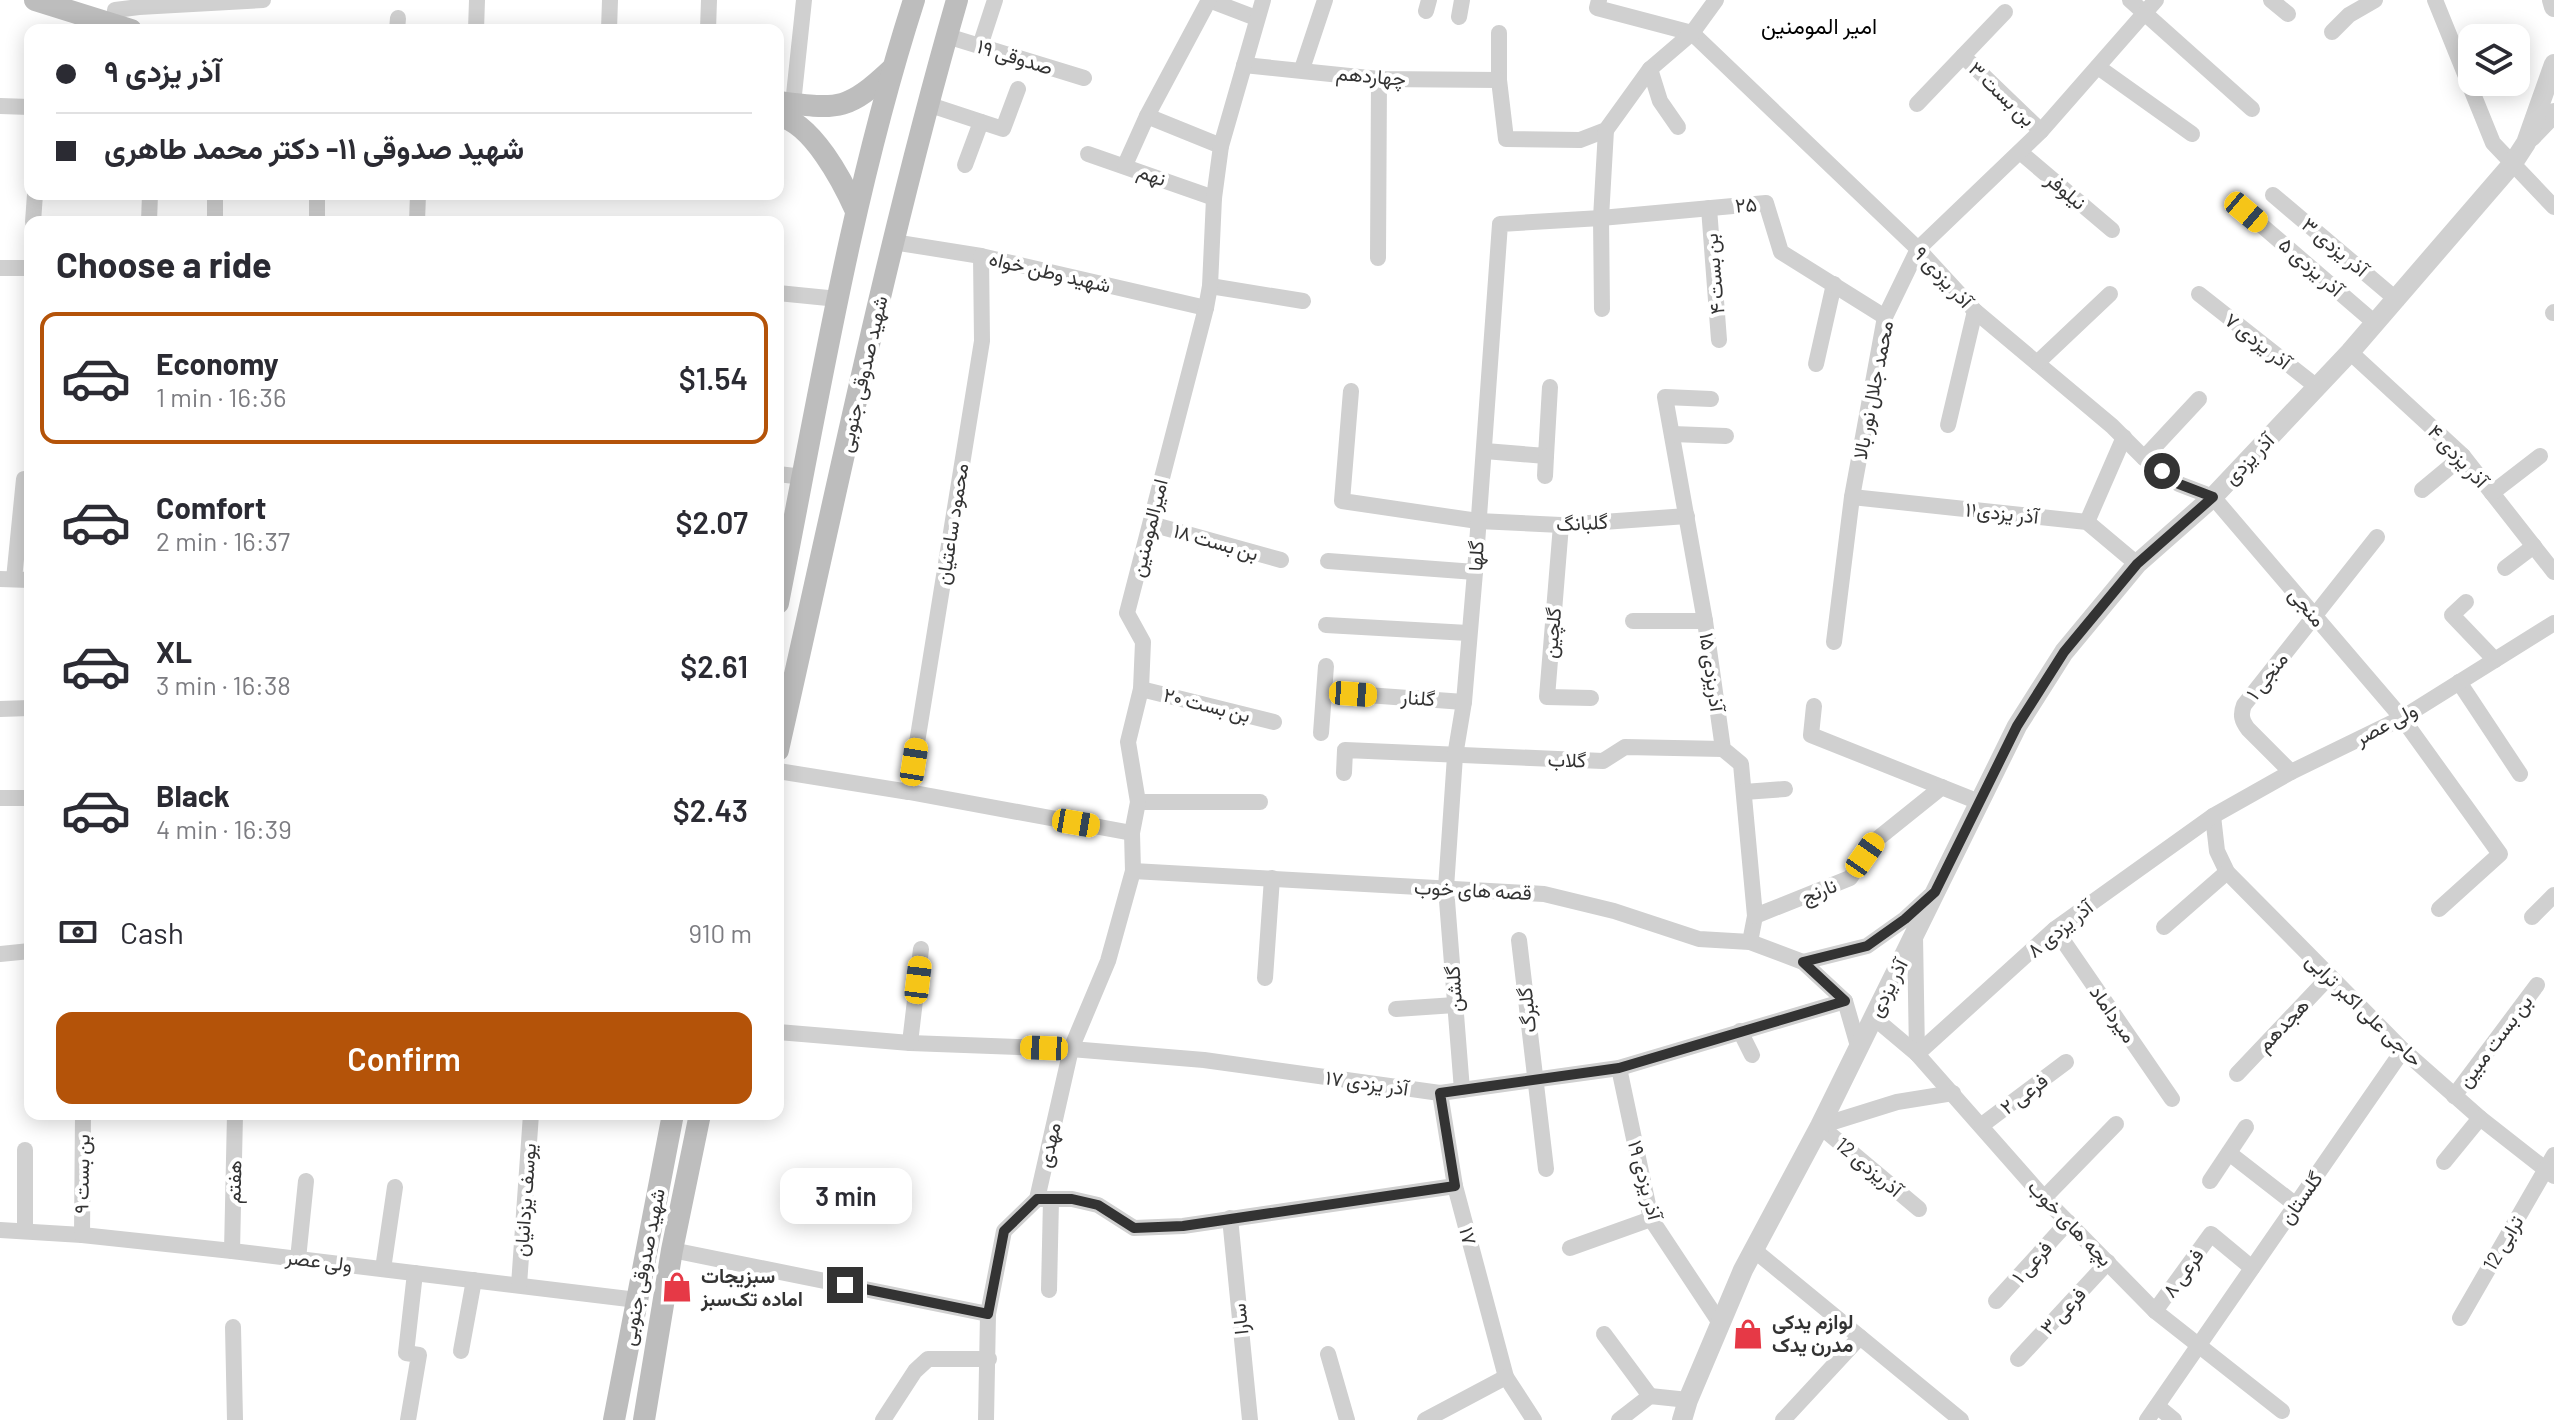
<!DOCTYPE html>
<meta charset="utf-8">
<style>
body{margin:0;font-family:Barlow,Vazirmatn,sans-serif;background:#f7f7f7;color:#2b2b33;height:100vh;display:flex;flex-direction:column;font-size:30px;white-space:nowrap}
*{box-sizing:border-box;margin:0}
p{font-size:26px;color:#7c7c81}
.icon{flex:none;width:44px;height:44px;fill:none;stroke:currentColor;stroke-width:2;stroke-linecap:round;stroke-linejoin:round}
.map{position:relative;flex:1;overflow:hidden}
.drawer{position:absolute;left:24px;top:216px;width:760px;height:904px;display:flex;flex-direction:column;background:#fff;border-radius:16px;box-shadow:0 4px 20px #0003}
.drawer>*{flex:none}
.hud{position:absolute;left:24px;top:24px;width:760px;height:176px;border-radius:16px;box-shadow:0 4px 20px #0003;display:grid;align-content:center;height:176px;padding:0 32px;background:#fff}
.controls{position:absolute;left:2458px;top:24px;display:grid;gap:16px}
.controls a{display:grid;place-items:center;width:72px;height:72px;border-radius:16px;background:#fff;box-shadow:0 4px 20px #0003;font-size:40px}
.end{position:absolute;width:36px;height:36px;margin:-18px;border:10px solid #333;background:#fff;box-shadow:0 0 0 4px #fff}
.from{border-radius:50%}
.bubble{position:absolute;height:56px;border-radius:16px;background:#fff;box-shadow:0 4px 20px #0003;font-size:26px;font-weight:600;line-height:56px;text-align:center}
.car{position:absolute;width:24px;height:48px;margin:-24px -12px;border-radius:10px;box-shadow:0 0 6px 2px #0007;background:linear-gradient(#f5c518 24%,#345 0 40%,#f5c518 0 76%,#345 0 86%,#f5c518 0)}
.hud b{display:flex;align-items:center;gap:28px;height:76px;font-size:30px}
.hud b+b{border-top:2px solid #e1e1e2}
.hud i{width:20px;height:20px;background:#2b2b33}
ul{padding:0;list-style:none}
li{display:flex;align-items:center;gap:24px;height:132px;margin:0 16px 12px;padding:0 16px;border:4px solid transparent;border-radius:16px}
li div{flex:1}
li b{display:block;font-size:30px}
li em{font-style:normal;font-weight:600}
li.on{border-color:#b45309}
li>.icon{width:72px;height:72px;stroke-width:1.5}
h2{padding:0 32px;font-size:36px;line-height:96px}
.pay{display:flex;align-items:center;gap:20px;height:88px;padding:0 32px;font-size:30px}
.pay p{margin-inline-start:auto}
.button{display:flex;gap:16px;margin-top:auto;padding:16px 32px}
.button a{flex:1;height:92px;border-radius:16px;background:#b45309;color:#fff;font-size:32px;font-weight:600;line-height:92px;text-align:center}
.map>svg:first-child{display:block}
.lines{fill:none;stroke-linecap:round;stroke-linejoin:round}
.minor{stroke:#d0d0d0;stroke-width:16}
.tertiary{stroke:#d0d0d0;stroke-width:20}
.secondary{stroke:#bdbdbd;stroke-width:22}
.route{stroke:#333;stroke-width:10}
.labels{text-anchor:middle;stroke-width:8;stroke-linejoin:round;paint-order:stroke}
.street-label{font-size:20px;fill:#333;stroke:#fff}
.poi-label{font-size:20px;font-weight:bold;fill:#333;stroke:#fff;text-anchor:start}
.neighbourhood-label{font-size:22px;fill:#000;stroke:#fff}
</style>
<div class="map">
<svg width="2554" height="1420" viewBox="0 0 2554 1420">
<rect width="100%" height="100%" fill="#fff"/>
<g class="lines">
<g class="minor">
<path d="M1209 0 1256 18"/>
<path d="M1599 0 1597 8 1692 33 1918 249 1975 311 2112 426 2144 458 2179 484 2213 497 2402 718 2500 854 2439 909"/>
<path d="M2130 0 2252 109"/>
<path d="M2271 0 2288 14"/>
<path d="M2435 0 2493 143 2554 207"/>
<path d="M115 10 139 7 263 0"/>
<path d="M1426 11 1429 0"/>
<path d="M1459 17 1462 0"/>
<path d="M397 30 398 18"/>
<path d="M476 30 477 0"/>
<path d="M609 30 610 0"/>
<path d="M708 30 709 0"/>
<path d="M2332 32 2349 15 2375 0"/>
<path d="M1499 33V80L1506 139 1580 140 1606 130 1650 69 1692 33 1716 0"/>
<path d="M947 36 1084 78"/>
<path d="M980 46 995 0"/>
<path d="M1963 56 2041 131"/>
<path d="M1244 65 1379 79 1499 80"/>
<path d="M2098 67 2192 134"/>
<path d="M1302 69 1325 0"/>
<path d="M1650 69 1660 101 1678 127"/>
<path d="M793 104 804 0"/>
<path d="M927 104 1003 129 1018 89"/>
<path d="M1917 104 2005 12"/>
<path d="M0 106 30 107"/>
<path d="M1147 116 1221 146"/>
<path d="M2020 152 2112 230"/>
<path d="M1088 154 1214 198"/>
<path d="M965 165 981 122"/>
<path d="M1125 165 1147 116 1209 0"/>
<path d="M317 194V222"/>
<path d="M2273 195 2397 300"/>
<path d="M1709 208 1719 340"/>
<path d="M2246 212 2375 323"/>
<path d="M33 222 35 194"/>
<path d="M149 222 150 194"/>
<path d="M215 222V194"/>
<path d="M417 222 418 194"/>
<path d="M893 242 981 256 1206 308"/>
<path d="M1378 258 1379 79"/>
<path d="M0 268H30"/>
<path d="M1210 286 1303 301"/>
<path d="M778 293 838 299"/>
<path d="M2199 294 2317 387"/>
<path d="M1602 309 1601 218 1606 130"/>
<path d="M2553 313 2554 312"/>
<path d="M2350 352 2463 456 2554 572"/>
<path d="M2037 363 2110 294"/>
<path d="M1816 364 1834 284"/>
<path d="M1351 391 1342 501 1478 521 1561 525 1687 516"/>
<path d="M1711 399 1665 397 1705 621 1723 749 1741 764 1755 916 1750 942"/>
<path d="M1948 425 1975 311"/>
<path d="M1672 434 1726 436"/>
<path d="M1485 451 1546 456 1550 387"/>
<path d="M2144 458 2199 399"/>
<path d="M778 474 803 477"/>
<path d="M1545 476 1546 456"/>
<path d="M2422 490 2463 456"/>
<path d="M2492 493 2540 456"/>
<path d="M1852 497 2087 522 2137 564"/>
<path d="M2087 522 2124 437"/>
<path d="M1151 524 1281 560"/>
<path d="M1561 525 1547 697 1591 698"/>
<path d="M1328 561 1475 572"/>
<path d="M2505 568 2534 546"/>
<path d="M0 579 30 580"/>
<path d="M14 579 24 479"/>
<path d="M2466 602 2452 615 2495 660"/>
<path d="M1633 621H1705"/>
<path d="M1326 625 1468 633"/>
<path d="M1834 642 1852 497 1885 317 1918 249 2041 131 2156 0"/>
<path d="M2459 682 2520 774"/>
<path d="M1141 689 1274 722"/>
<path d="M1325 692 1464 702"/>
<path d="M1814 706 1811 735 1979 802"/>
<path d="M0 709 30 708"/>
<path d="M1321 733 1326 666"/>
<path d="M778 771 909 792 1132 833"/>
<path d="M2291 772 2248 729C2242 721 2240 715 2244 705L2377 537"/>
<path d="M1344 773 1345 750 1603 761 1625 747 1723 749"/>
<path d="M909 792 982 341 981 256"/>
<path d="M1744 792 1785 789"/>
<path d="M0 798H30"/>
<path d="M1138 802H1260"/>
<path d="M2213 816 2217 851 2227 872 2403 1050 2480 1118 2554 1176"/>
<path d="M1133 871 1544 894 1614 911 1699 939 1750 942 1803 962 1845 1001 1858 1046"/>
<path d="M1755 916 1850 878 1876 840 1942 787"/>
<path d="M2532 917 2554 895"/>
<path d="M2164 927 2227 872"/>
<path d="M2055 929 2172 1099"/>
<path d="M1915 936 1917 1054"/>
<path d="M1519 940 1546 1169"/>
<path d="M0 954 30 951"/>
<path d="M1803 962 1867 946 1905 919 1930 896"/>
<path d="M1265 978 1272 878"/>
<path d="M1396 1009 1455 1005"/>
<path d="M1873 1017 1917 1054 2044 1198 2155 1311 2282 1411"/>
<path d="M1740 1031 1752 1055"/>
<path d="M778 1032 910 1043 1071 1049 1204 1060 1440 1093 1619 1068 1845 1001"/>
<path d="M910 1043 921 949"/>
<path d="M1917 1054 2055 929 2213 816 2291 772 2402 718 2554 623"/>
<path d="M1619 1068 1651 1219 1720 1323"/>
<path d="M2237 1074 2329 977"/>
<path d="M1462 1090 1446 888 1455 756 1464 702 1475 572 1500 224 1601 218 1766 203 1781 252 1885 317"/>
<path d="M1440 1093 1455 1186 1506 1377"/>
<path d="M2454 1096 2537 985"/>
<path d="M1982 1125 2066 1062"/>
<path d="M1820 1126 1897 1102 1953 1093"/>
<path d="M1820 1126 1919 1209"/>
<path d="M2229 1153 2296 1205"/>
<path d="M2444 1162 2480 1118"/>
<path d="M2210 1181 2246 1127"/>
<path d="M2044 1198 2116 1124"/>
<path d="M1037 1199H1072L1098 1205 1134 1228 1183 1226 1455 1186"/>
<path d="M1230 1218 1250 1420"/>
<path d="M0 1230 82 1235 232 1251 637 1300"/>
<path d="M25 1231V1150"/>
<path d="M82 1235 83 1114"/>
<path d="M1570 1248 1651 1219"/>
<path d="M672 1250 988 1314"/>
<path d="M1754 1250 1961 1420"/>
<path d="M232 1251 235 1114"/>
<path d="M298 1259 306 1181"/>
<path d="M383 1269 395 1187"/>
<path d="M519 1285 531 1114"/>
<path d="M1049 1290 1051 1200"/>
<path d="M1996 1301 2068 1222"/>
<path d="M2155 1311 2211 1234 2252 1268"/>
<path d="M2460 1318 2554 1155"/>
<path d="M233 1327 235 1420"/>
<path d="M1604 1334 1650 1396"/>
<path d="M461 1351 474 1280"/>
<path d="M1328 1354 1347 1420"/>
<path d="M2018 1359 2108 1262"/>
<path d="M2157 1406 2174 1420"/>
<path d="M408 1420 419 1355 406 1353 415 1273"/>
<path d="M883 1420 915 1371 928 1359H989"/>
<path d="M986 1420 988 1314 1004 1231 1037 1199 1071 1049 1108 961 1133 871 1132 833 1138 802 1128 742 1141 689 1143 642 1127 613 1206 308 1210 286 1214 198 1221 146 1263 0"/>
<path d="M1425 1420 1506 1377 1534 1420"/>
<path d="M1619 1420 1650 1396 1688 1400"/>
<path d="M1783 1420 1860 1337"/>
<path d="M2147 1420 2403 1050"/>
</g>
<g class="tertiary">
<path d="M2552 0 2554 7"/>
<path d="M2531 137 2554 113"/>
<path d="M1682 1420 1688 1400 1743 1270 1820 1126 2017 726 2064 652 2137 564 2213 497 2350 352 2513 163 2526 143 2554 64"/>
</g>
<g class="secondary">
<path d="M35 0 131 30"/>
<path d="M778 102C839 109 846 112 892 69"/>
<path d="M778 116C812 122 843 182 856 211"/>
<path d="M778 603C818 401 851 196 914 0"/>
<path d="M778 750C835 499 886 247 957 0"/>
<path d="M614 1420 673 1114"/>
<path d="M644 1420 672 1250 700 1114"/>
</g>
</g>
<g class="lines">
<path class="route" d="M845 1285 988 1314 1004 1231 1037 1199H1072L1098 1205 1134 1228 1183 1226 1455 1186 1440 1093 1619 1068 1845 1001 1803 962 1867 946 1905 919 1935 892 2017 726 2064 652 2137 564 2213 497 2179 484 2162 471"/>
</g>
<defs>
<g id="shop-bare" transform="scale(2.4)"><path d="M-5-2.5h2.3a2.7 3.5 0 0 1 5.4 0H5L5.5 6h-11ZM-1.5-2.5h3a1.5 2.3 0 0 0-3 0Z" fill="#e63946" stroke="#fff" stroke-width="2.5" paint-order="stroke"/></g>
</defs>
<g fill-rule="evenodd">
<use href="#shop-bare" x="677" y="1287"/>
<use href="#shop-bare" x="1748" y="1334"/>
</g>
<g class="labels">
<g class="street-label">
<text transform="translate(1015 57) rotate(17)" y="7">صدوقی ۱۹</text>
<text transform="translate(1371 76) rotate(5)" y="7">چهاردهم</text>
<text transform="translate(2002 94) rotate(44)" y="7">بن بست ۳</text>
<text transform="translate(1152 175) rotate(21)" y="7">نهم</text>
<text transform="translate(2066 191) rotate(40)" y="7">نیلوفر</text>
<text transform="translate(1746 205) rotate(-4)" y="7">۲۵</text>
<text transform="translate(2335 247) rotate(40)" y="7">آذر یزدی ۳</text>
<text transform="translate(2311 267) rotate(41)" y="7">آذر یزدی ۵</text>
<text transform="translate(1050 272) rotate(13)" y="7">شهید وطن خواه</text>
<text transform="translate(1714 274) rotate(-95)" y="7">بن بست ۴</text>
<text transform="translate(1943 277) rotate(47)" y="7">آذر یزدی ۹</text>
<text transform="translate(2258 341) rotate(38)" y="7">آذر یزدی ۷</text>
<text transform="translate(863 374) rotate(-77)" y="7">شهید صدوقی جنوبی</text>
<text transform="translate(1873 390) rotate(-79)" y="7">محمد جلال نور بالا</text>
<text transform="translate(2458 456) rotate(47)" y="7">۴ آذر یزدی</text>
<text transform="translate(2249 459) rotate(-46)" y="7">آذر یزدی</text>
<text transform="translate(2002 513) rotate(6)" y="7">آذر یزدی۱۱</text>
<text transform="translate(1582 523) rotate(-3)" y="7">گلبانگ</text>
<text transform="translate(952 524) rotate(-81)" y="7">محمود ساعتیان</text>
<text transform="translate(1149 528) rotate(-76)" y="7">امیرالمومنین</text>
<text transform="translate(1216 542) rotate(16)" y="7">بن بست ۱۸</text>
<text transform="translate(1476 556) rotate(-87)" y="7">گلها</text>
<text transform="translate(2307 607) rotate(50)" y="7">منجی</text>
<text transform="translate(1552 633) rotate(-85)" y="7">گلچین</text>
<text transform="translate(1712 672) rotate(82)" y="7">۱۵ آذریزدی</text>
<text transform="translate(2267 676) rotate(-52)" y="7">منجی ۱</text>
<text transform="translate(1418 698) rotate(4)" y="7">گلنار</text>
<text transform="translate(1207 705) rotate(14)" y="7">بن بست ۲۰</text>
<text transform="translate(2386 724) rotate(-28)" y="7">ولی عصر</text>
<text transform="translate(1567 760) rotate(2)" y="7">گلاب</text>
<text transform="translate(1473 890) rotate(3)" y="7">قصه های خوب</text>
<text transform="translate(1819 891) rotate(-22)" y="7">نارنج</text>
<text transform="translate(2060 929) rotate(-39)" y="7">۸ آذر یزدی</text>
<text transform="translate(1888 988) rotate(-63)" y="7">آذر یزدی</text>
<text transform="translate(1454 989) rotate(-94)" y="7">گلشن</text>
<text transform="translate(1527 1010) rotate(-96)" y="7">گلبرگ</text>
<text transform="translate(2364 1010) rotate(44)" y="7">حاجی علی اکبر ترابی</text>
<text transform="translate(2113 1014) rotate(55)" y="7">میرداماد</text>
<text transform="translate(2283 1025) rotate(-46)" y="7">هجدهم</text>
<text transform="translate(2495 1041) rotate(-53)" y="7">بن بست مبین</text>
<text transform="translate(1367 1083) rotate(8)" y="7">آذر یزدی ۱۷</text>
<text transform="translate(2024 1094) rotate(-37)" y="7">فرعی ۲</text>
<text transform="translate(1049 1145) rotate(-77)" y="7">مهدی</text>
<text transform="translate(1869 1167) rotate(40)" y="7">آذریزدی 12</text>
<text transform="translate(82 1174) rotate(-89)" y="7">بن بست ۹</text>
<text transform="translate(1645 1180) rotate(75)" y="7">آذر یزدی ۱۹</text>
<text transform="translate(234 1182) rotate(-89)" y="7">هفتم</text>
<text transform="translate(2301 1198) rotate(-55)" y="7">گلستان</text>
<text transform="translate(525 1200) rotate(-86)" y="7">یوسف یزدانیان</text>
<text transform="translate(2070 1223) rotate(46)" y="7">بچه های خوب</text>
<text transform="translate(1468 1236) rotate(75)" y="7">۱۷</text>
<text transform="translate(2503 1243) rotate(-60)" y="7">ترابی 12</text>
<text transform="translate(319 1261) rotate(7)" y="7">ولی عصر</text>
<text transform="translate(2032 1262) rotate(-48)" y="7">فرعی ۱</text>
<text transform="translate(643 1267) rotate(-79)" y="7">شهید صدوقی جنوبی</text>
<text transform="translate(2183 1273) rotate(-54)" y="7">فرعی ۸</text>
<text transform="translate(2063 1311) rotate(-47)" y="7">فرعی ۳</text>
<text transform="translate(1240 1319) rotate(-96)" y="7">سارا</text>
</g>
<g class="poi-label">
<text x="701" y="1283">سبزیجات<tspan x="701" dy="23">اماده تک‌سبز</tspan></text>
<text x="1772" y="1329">لوازم یدکی<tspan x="1772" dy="23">مدرن یدک</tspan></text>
</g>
<g class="neighbourhood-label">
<text x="1819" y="34">امیر المومنین</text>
</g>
</g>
</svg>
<div class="controls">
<a><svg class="icon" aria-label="layers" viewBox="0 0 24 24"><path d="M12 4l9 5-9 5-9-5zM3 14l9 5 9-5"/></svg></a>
</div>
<i class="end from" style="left:2162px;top:471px"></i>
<i class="end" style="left:845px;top:1285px"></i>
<div class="bubble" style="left:780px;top:1168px;width:132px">3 min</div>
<i class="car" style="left:2246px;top:212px;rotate:130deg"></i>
<i class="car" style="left:1353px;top:694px;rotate:94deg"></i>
<i class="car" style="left:914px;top:762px;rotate:9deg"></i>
<i class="car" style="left:1076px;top:823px;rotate:100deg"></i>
<i class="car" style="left:1865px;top:855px;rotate:35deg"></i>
<i class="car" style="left:918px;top:980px;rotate:7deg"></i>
<i class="car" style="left:1044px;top:1048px;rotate:272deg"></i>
<div class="hud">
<b><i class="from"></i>آذر یزدی ۹</b>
<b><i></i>شهید صدوقی ۱۱- دکتر محمد طاهری</b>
</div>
<section class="drawer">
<h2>Choose a ride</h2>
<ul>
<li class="on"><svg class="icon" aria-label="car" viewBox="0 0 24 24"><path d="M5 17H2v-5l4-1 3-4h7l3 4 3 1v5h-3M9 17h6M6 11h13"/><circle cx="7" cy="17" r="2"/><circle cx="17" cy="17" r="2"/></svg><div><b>Economy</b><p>1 min · 16:36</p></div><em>$1.54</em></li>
<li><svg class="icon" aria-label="car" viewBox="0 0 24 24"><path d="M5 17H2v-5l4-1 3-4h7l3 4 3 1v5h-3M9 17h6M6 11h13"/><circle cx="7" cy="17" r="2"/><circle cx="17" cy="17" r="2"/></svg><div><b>Comfort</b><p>2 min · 16:37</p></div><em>$2.07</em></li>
<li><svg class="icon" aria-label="car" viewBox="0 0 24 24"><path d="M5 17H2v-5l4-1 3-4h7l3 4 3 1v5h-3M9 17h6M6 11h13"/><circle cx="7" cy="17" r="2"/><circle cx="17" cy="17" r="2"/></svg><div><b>XL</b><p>3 min · 16:38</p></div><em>$2.61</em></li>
<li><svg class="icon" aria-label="car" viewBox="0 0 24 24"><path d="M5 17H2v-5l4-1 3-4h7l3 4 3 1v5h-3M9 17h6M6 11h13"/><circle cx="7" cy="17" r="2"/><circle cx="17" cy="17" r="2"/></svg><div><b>Black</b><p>4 min · 16:39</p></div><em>$2.43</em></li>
</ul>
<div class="pay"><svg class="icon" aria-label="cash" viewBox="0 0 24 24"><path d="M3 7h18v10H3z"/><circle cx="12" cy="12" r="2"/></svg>Cash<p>910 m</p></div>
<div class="button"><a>Confirm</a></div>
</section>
</div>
